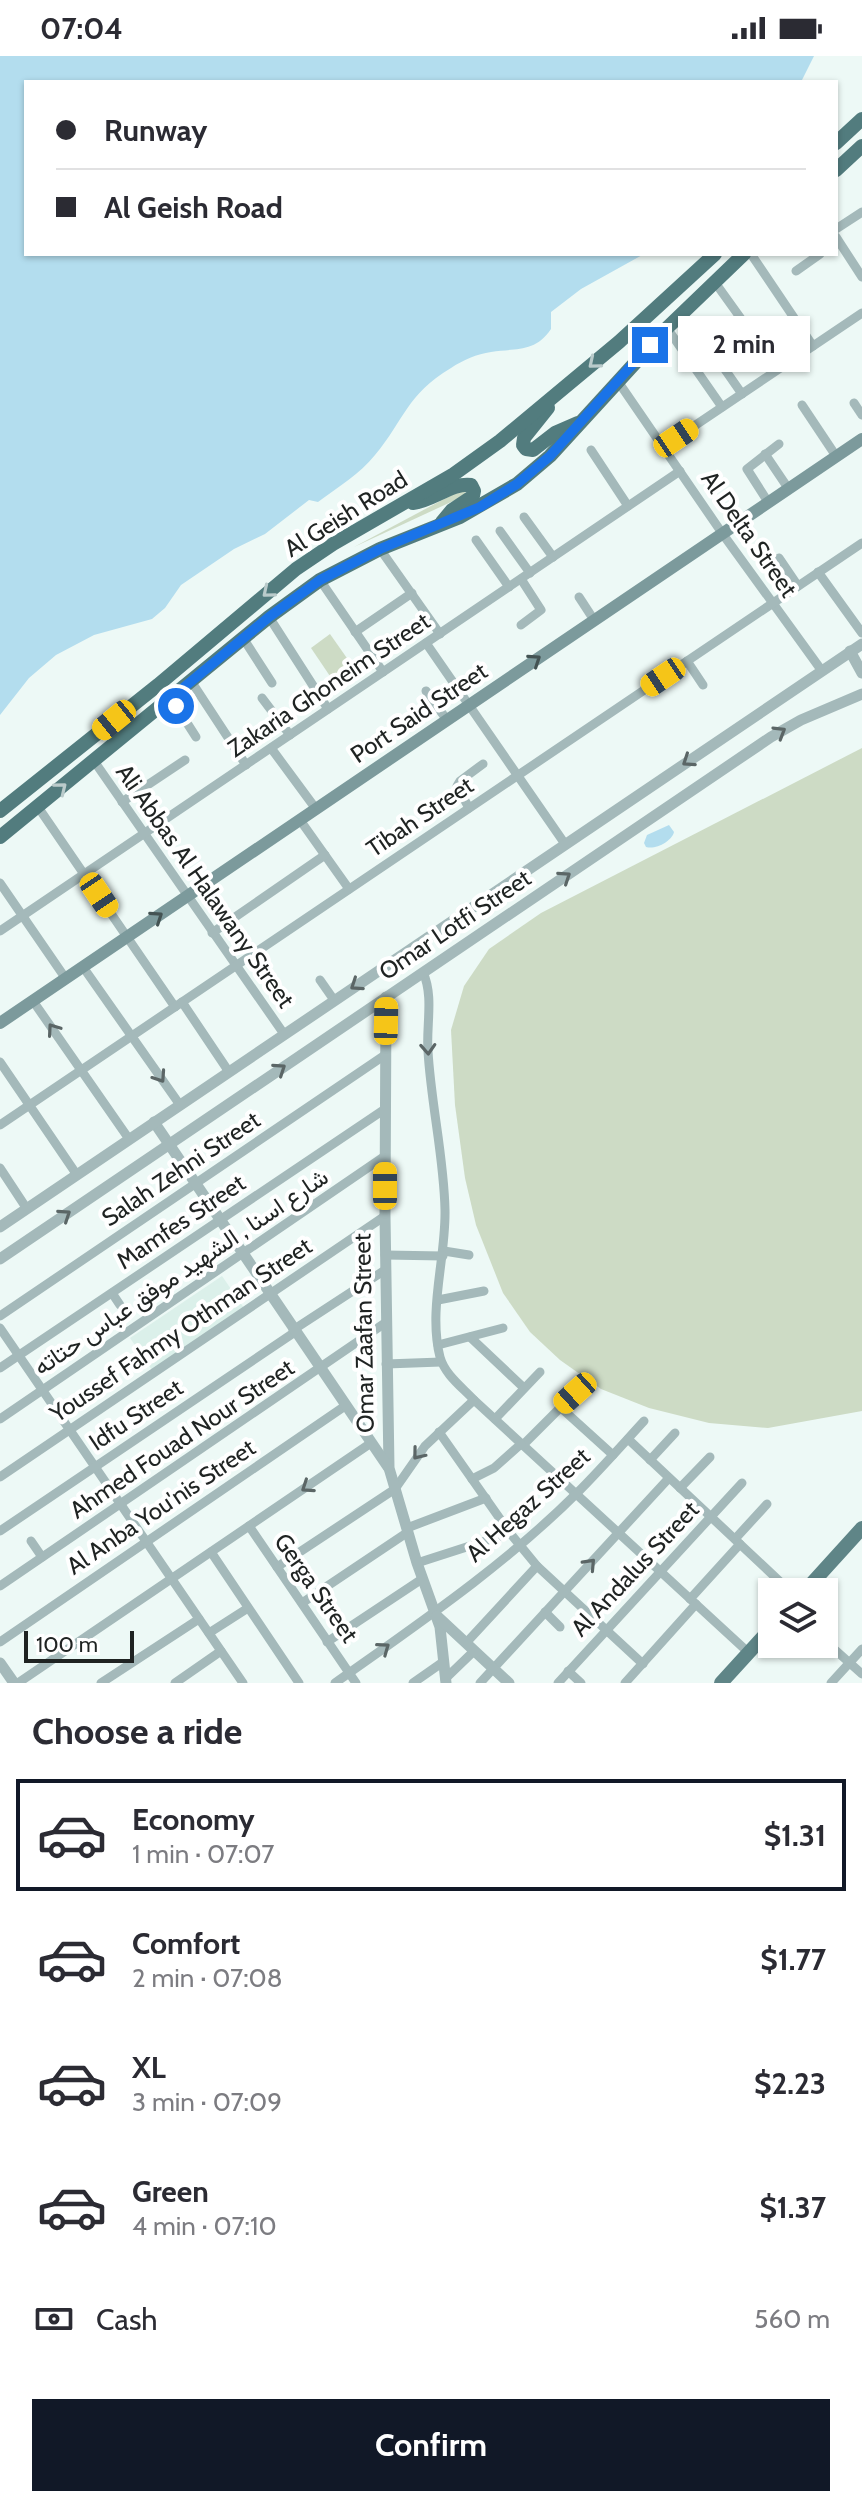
<!DOCTYPE html>
<meta charset="utf-8">
<style>
body{margin:0;font-family:Cabin,Vazirmatn,sans-serif;background:#f7f7f7;color:#2b2b33;height:100vh;display:flex;flex-direction:column;font-size:30px;white-space:nowrap}
*{box-sizing:border-box;margin:0}
p{font-size:26px;color:#7c7c81}
.icon{flex:none;width:44px;height:44px;fill:none;stroke:currentColor;stroke-width:2;stroke-linecap:round;stroke-linejoin:round}
.map{position:relative;height:1627px;overflow:hidden}
.details{display:flex;flex-direction:column;background:#fff;flex:1}
.details>*{flex:none}
.top-card{position:absolute;left:24px;top:24px;width:814px;height:176px;border-radius:0px;box-shadow:0 2px 6px #0004;display:grid;align-content:center;height:176px;padding:0 32px;background:#fff}
.fabs{position:absolute;left:758px;top:1522px;display:grid;gap:16px}
.fabs a{display:grid;place-items:center;width:80px;height:80px;border-radius:0px;background:#fff;box-shadow:0 2px 6px #0004;font-size:40px}
.scale{position:absolute;left:24px;bottom:20px;width:110px;box-sizing:border-box;padding-left:8px;border:4px solid #1f2322;border-top:0;font-size:22px;line-height:28px;white-space:nowrap;color:#1f2322;-webkit-text-stroke:6px #fff;paint-order:stroke}
.end{position:absolute;width:36px;height:36px;margin:-18px;border:10px solid #1a73e8;background:#fff;box-shadow:0 0 0 4px #fff}
.from{border-radius:50%}
.bubble{position:absolute;height:56px;border-radius:0px;background:#fff;box-shadow:0 2px 6px #0004;font-size:26px;font-weight:700;line-height:56px;text-align:center}
.car{position:absolute;width:24px;height:48px;margin:-24px -12px;border-radius:10px;box-shadow:0 0 6px 2px #0007;background:linear-gradient(#f5c518 24%,#345 0 40%,#f5c518 0 76%,#345 0 86%,#f5c518 0)}
.top-card b{display:flex;align-items:center;gap:28px;height:76px;font-size:30px}
.top-card b+b{border-top:2px solid #e1e1e2}
.top-card i{width:20px;height:20px;background:#2b2b33}
ul{padding:0;list-style:none}
li{display:flex;align-items:center;gap:24px;height:112px;margin:0 16px 12px;padding:0 16px;border:4px solid transparent;border-radius:0px}
li div{flex:1}
li b{display:block;font-size:30px}
li em{font-style:normal;font-weight:700}
li.active{border-color:#111827}
li>.icon{width:72px;height:72px;stroke-width:1.5}
h2{padding:0 32px;font-size:36px;line-height:96px}
.pay{display:flex;align-items:center;gap:20px;height:88px;padding:0 32px;font-size:30px}
.pay p{margin-inline-start:auto}
.cta{display:flex;gap:16px;margin-top:auto;padding:16px 32px}
.cta a{flex:1;height:92px;border-radius:0px;background:#111827;color:#fff;font-size:32px;font-weight:700;line-height:92px;text-align:center}
.status{display:flex;justify-content:space-between;align-items:center;height:56px;padding:0 40px;background:#fff;direction:ltr}
.status svg{height:22px;fill:currentColor}
.map>svg:first-child{display:block}
.built{fill:#dbf0ea}
.green{fill:#cddbc5}
.water{fill:#b3ddee}
.lines{fill:none;stroke-linecap:round;stroke-linejoin:round}
.minor{stroke:#a4b9ba;stroke-width:9}
.tertiary{stroke:#a4b9ba;stroke-width:11}
.secondary{stroke:#7c9a9c;stroke-width:12}
.primary{stroke:#5f8587;stroke-width:14}
.trunk{stroke:#527c7e;stroke-width:14}
.oneway{stroke:#bacbcb}
.oneway2{stroke:#445353}
.oneway3{stroke:#5b6666}
.route{stroke:#1a73e8;stroke-width:10}
.labels{text-anchor:middle;stroke-width:8;stroke-linejoin:round;paint-order:stroke}
.street-label{font-size:24px;fill:#1f2322;stroke:#fff}
</style>
<div class="status"><b>07:04</b><svg viewBox="0 0 49 12"><path d="M0 12V9h3v3zM5 12V6h3v6zM10 12V3h3v9zM15 12V0h3v12zM26 1h20v11H26zM47 4h2v5h-2z"/></svg></div>
<div class="map">
<svg width="862" height="1627" viewBox="0 0 862 1627">
<rect width="100%" height="100%" fill="#edf9f6"/>
<path class="built" d="M222 1220 244 1252 152 1314 130 1282Z"/>
<g class="green">
<path d="M461 434 466 435 464 440 354 491Z"/>
<path d="M330 578 356 615 336 629 311 592Z"/>
<path d="M862 692V1355L768 1372 709 1367 649 1352 601 1333 560 1304 530 1276 503 1237 476 1169 465 1122 455 1049 451 974 464 930 489 893 541 857Z"/>
</g>
<g class="water">
<path d="M0 0H814L801 26H26V198H644L581 233 551 256V273C535 297 515 292 491 296 477 298 463 304 451 312 406 339 405 363 375 399 360 418 338 431 318 446L309 444 265 478 234 493 181 529 165 552 152 563 94 579 56 599 29 622 0 659Z"/>
<path d="M669 769 674 776C672 785 656 794 646 791L644 787 647 779Z"/>
</g>
<g class="lines">
<g class="minor">
<path d="M836 173 862 156"/>
<path d="M836 181 862 221"/>
<path d="M751 198 813 290"/>
<path d="M796 215 820 198"/>
<path d="M714 225 747 271"/>
<path d="M667 272 722 351"/>
<path d="M719 305 742 338"/>
<path d="M617 324 722 477 822 615"/>
<path d="M854 347 862 359"/>
<path d="M802 349 836 400"/>
<path d="M663 391 862 257"/>
<path d="M591 394 628 450"/>
<path d="M765 398 788 432"/>
<path d="M768 446 747 413 779 388"/>
<path d="M524 461 553 501"/>
<path d="M500 475 530 517"/>
<path d="M476 484 509 531"/>
<path d="M380 493 440 578"/>
<path d="M779 502 798 530"/>
<path d="M818 516 862 577"/>
<path d="M521 523 541 554 521 569"/>
<path d="M320 524 383 616"/>
<path d="M579 541 594 564"/>
<path d="M269 561 328 653"/>
<path d="M355 576 412 537"/>
<path d="M243 582 272 627"/>
<path d="M426 587 565 788"/>
<path d="M687 605 703 629"/>
<path d="M191 625 246 709"/>
<path d="M426 635 447 664"/>
<path d="M171 642 196 681"/>
<path d="M262 642 290 679"/>
<path d="M271 692 316 753"/>
<path d="M94 705 284 978"/>
<path d="M122 746 185 704"/>
<path d="M38 751 175 951"/>
<path d="M469 752 457 730 460 725 483 708"/>
<path d="M300 764 349 833"/>
<path d="M0 827 66 923"/>
<path d="M0 875 680 415"/>
<path d="M212 877 325 799"/>
<path d="M83 911 180 1049"/>
<path d="M423 916C434 941 426 969 428 995 431 1048 444 1101 445 1154 446 1202 428 1254 440 1301 445 1319 462 1331 474 1344L749 1597"/>
<path d="M320 924 334 944"/>
<path d="M33 945 129 1083"/>
<path d="M182 946 229 1016"/>
<path d="M0 1006 77 1119"/>
<path d="M0 1069 862 487"/>
<path d="M0 1112 27 1153"/>
<path d="M444 1195 469 1199"/>
<path d="M385 1199 443 1200"/>
<path d="M112 1237 120 1249"/>
<path d="M438 1244 484 1235"/>
<path d="M0 1260 385 999"/>
<path d="M0 1272 243 1627"/>
<path d="M293 1274 385 1214"/>
<path d="M470 1281 524 1332"/>
<path d="M438 1289 503 1272"/>
<path d="M386 1308 441 1306"/>
<path d="M0 1312 385 1053"/>
<path d="M560 1351 613 1399"/>
<path d="M0 1363 385 1100"/>
<path d="M495 1363 540 1316"/>
<path d="M439 1376 510 1477 537 1510 643 1608"/>
<path d="M628 1383 791 1536"/>
<path d="M523 1389 575 1337"/>
<path d="M650 1404 675 1377"/>
<path d="M0 1421 385 1160"/>
<path d="M472 1423 494 1412 521 1388"/>
<path d="M680 1432 710 1401"/>
<path d="M249 1470 356 1627"/>
<path d="M407 1472 486 1442"/>
<path d="M0 1475 295 1276"/>
<path d="M735 1483 767 1448"/>
<path d="M31 1485 42 1501"/>
<path d="M211 1496 299 1627"/>
<path d="M417 1507 510 1477"/>
<path d="M277 1511 395 1433 425 1390 474 1344"/>
<path d="M0 1530 385 1267"/>
<path d="M690 1543 740 1488"/>
<path d="M302 1547 408 1476"/>
<path d="M545 1556 560 1571"/>
<path d="M209 1577 248 1552"/>
<path d="M824 1584 862 1618"/>
<path d="M0 1586 345 1350"/>
<path d="M327 1586 422 1523"/>
<path d="M466 1587 537 1510"/>
<path d="M568 1615 581 1627"/>
<path d="M445 1623 474 1595"/>
<path d="M18 1627 371 1387"/>
<path d="M101 1627 199 1563"/>
<path d="M175 1627 221 1595"/>
<path d="M335 1627C418 1568 505 1509 577 1437 600 1414 622 1389 644 1365"/>
<path d="M413 1627 443 1606"/>
<path d="M480 1627 669 1422"/>
<path d="M558 1627 742 1427"/>
<path d="M625 1627 696 1548"/>
<path d="M831 1627 862 1593"/>
</g>
<g class="tertiary">
<path d="M850 595 862 617"/>
<path d="M386 941 385 1160 389 1412 417 1507 440 1571 446 1627"/>
<path d="M154 1066 388 1411"/>
<path d="M0 1171 862 588"/>
<path d="M0 1203 771 681 801 664 862 638"/>
<path d="M437 1560 509 1627"/>
<path d="M0 1607 14 1627"/>
</g>
<path class="secondary" d="M0 967 862 383"/>
<g class="primary">
<path d="M804 1536 862 1472"/>
<path d="M721 1627 772 1571"/>
</g>
<g class="trunk">
<path d="M836 87 862 63"/>
<path d="M836 114 862 90"/>
<path d="M548 352 524 382 523 389 526 393 533 394 555 377 578 367"/>
<path d="M413 447C432 445 453 426 471 429L474 435 473 440 452 454 442 466"/>
<path d="M0 755 158 629 296 513 333 488 454 418 500 385 619 286 715 198"/>
<path d="M0 781 269 561 320 524 380 493 460 461 517 428 550 400 667 272 744 198"/>
</g>
</g>
<defs><path id="oneway-chevron" d="M-2-3.5L2.5 0L-2 3.5" fill="none" stroke-width="1.6" stroke-linecap="round" stroke-linejoin="round" transform="scale(2)"/></defs>
<g class="oneway">
<use href="#oneway-chevron" transform="translate(594 307) rotate(140)"/>
<use href="#oneway-chevron" transform="translate(268 536) rotate(140)"/>
<use href="#oneway-chevron" transform="translate(61 732) rotate(-39)"/>
</g>
<g class="oneway2">
<use href="#oneway-chevron" transform="translate(535 604) rotate(-34)"/>
<use href="#oneway-chevron" transform="translate(157 861) rotate(-34)"/>
</g>
<g class="oneway3">
<use href="#oneway-chevron" transform="translate(780 676) rotate(-31)"/>
<use href="#oneway-chevron" transform="translate(688 705) rotate(146)"/>
<use href="#oneway-chevron" transform="translate(565 821) rotate(-34)"/>
<use href="#oneway-chevron" transform="translate(356 929) rotate(146)"/>
<use href="#oneway-chevron" transform="translate(53 973) rotate(-125)"/>
<use href="#oneway-chevron" transform="translate(428 993) rotate(87)"/>
<use href="#oneway-chevron" transform="translate(280 1013) rotate(-34)"/>
<use href="#oneway-chevron" transform="translate(160 1021) rotate(56)"/>
<use href="#oneway-chevron" transform="translate(65 1159) rotate(-34)"/>
<use href="#oneway-chevron" transform="translate(418 1398) rotate(129)"/>
<use href="#oneway-chevron" transform="translate(307 1431) rotate(146)"/>
<use href="#oneway-chevron" transform="translate(590 1508) rotate(-47)"/>
<use href="#oneway-chevron" transform="translate(384 1592) rotate(-36)"/>
</g>
<g class="lines">
<path class="route" d="M176 650 171 642 269 561 320 524 380 493 480 451 517 428 550 400 650 289"/>
</g>
<g class="labels">
<g class="street-label">
<text transform="translate(346 458) rotate(-32)" y="8">Al Geish Road</text>
<text transform="translate(749 478) rotate(55)" y="8">Al Delta Street</text>
<text transform="translate(329 629) rotate(-34)" y="8">Zakaria Ghoneim Street</text>
<text transform="translate(419 657) rotate(-34)" y="8">Port Said Street</text>
<text transform="translate(420 761) rotate(-34)" y="8">Tibah Street</text>
<text transform="translate(205 830) rotate(55)" y="8">Ali Abbas Al Halawany Street</text>
<text transform="translate(455 869) rotate(-34)" y="8">Omar Lotfi Street</text>
<text transform="translate(181 1113) rotate(-34)" y="8">Salah Zehni Street</text>
<text transform="translate(181 1166) rotate(-34)" y="8">Mamfes Street</text>
<text transform="translate(181 1216) rotate(-34)" y="8">شارع اسنا , الشهيد موفق عباس حتاته</text>
<text transform="translate(181 1274) rotate(-34)" y="8">Youssef Fahmy Othman Street</text>
<text transform="translate(364 1277) rotate(-91)" y="8">Omar Zaafan Street</text>
<text transform="translate(136 1359) rotate(-34)" y="8">Idfu Street</text>
<text transform="translate(182 1383) rotate(-34)" y="8">Ahmed Fouad Nour Street</text>
<text transform="translate(528 1449) rotate(-42)" y="8">Al Hegaz Street</text>
<text transform="translate(161 1451) rotate(-34)" y="8">Al Anba You'nis Street</text>
<text transform="translate(635 1513) rotate(-47)" y="8">Al Andalus Street</text>
<text transform="translate(316 1532) rotate(55)" y="8">Gerga Street</text>
</g>
</g>
</svg>
<div class="fabs">
<a><svg class="icon" aria-label="layers" viewBox="0 0 24 24"><path d="M12 4l9 5-9 5-9-5zM3 14l9 5 9-5"/></svg></a>
</div>
<div class="scale">100 m</div>
<i class="end from" style="left:176px;top:650px"></i>
<i class="end" style="left:650px;top:289px"></i>
<div class="bubble" style="left:678px;top:260px;width:132px">2 min</div>
<i class="car" style="left:676px;top:382px;rotate:56deg"></i>
<i class="car" style="left:663px;top:621px;rotate:236deg"></i>
<i class="car" style="left:114px;top:664px;rotate:231deg"></i>
<i class="car" style="left:99px;top:839px;rotate:146deg"></i>
<i class="car" style="left:386px;top:965px;rotate:1deg"></i>
<i class="car" style="left:385px;top:1130px;rotate:0deg"></i>
<i class="car" style="left:575px;top:1337px;rotate:228deg"></i>
<div class="top-card">
<b><i class="from"></i>Runway</b>
<b><i></i>Al Geish Road</b>
</div>
</div>
<section class="details">
<h2>Choose a ride</h2>
<ul>
<li class="active"><svg class="icon" aria-label="car" viewBox="0 0 24 24"><path d="M5 17H2v-5l4-1 3-4h7l3 4 3 1v5h-3M9 17h6M6 11h13"/><circle cx="7" cy="17" r="2"/><circle cx="17" cy="17" r="2"/></svg><div><b>Economy</b><p>1 min · 07:07</p></div><em>$1.31</em></li>
<li><svg class="icon" aria-label="car" viewBox="0 0 24 24"><path d="M5 17H2v-5l4-1 3-4h7l3 4 3 1v5h-3M9 17h6M6 11h13"/><circle cx="7" cy="17" r="2"/><circle cx="17" cy="17" r="2"/></svg><div><b>Comfort</b><p>2 min · 07:08</p></div><em>$1.77</em></li>
<li><svg class="icon" aria-label="car" viewBox="0 0 24 24"><path d="M5 17H2v-5l4-1 3-4h7l3 4 3 1v5h-3M9 17h6M6 11h13"/><circle cx="7" cy="17" r="2"/><circle cx="17" cy="17" r="2"/></svg><div><b>XL</b><p>3 min · 07:09</p></div><em>$2.23</em></li>
<li><svg class="icon" aria-label="car" viewBox="0 0 24 24"><path d="M5 17H2v-5l4-1 3-4h7l3 4 3 1v5h-3M9 17h6M6 11h13"/><circle cx="7" cy="17" r="2"/><circle cx="17" cy="17" r="2"/></svg><div><b>Green</b><p>4 min · 07:10</p></div><em>$1.37</em></li>
</ul>
<div class="pay"><svg class="icon" aria-label="cash" viewBox="0 0 24 24"><path d="M3 7h18v10H3z"/><circle cx="12" cy="12" r="2"/></svg>Cash<p>560 m</p></div>
<div class="cta"><a>Confirm</a></div>
</section>
